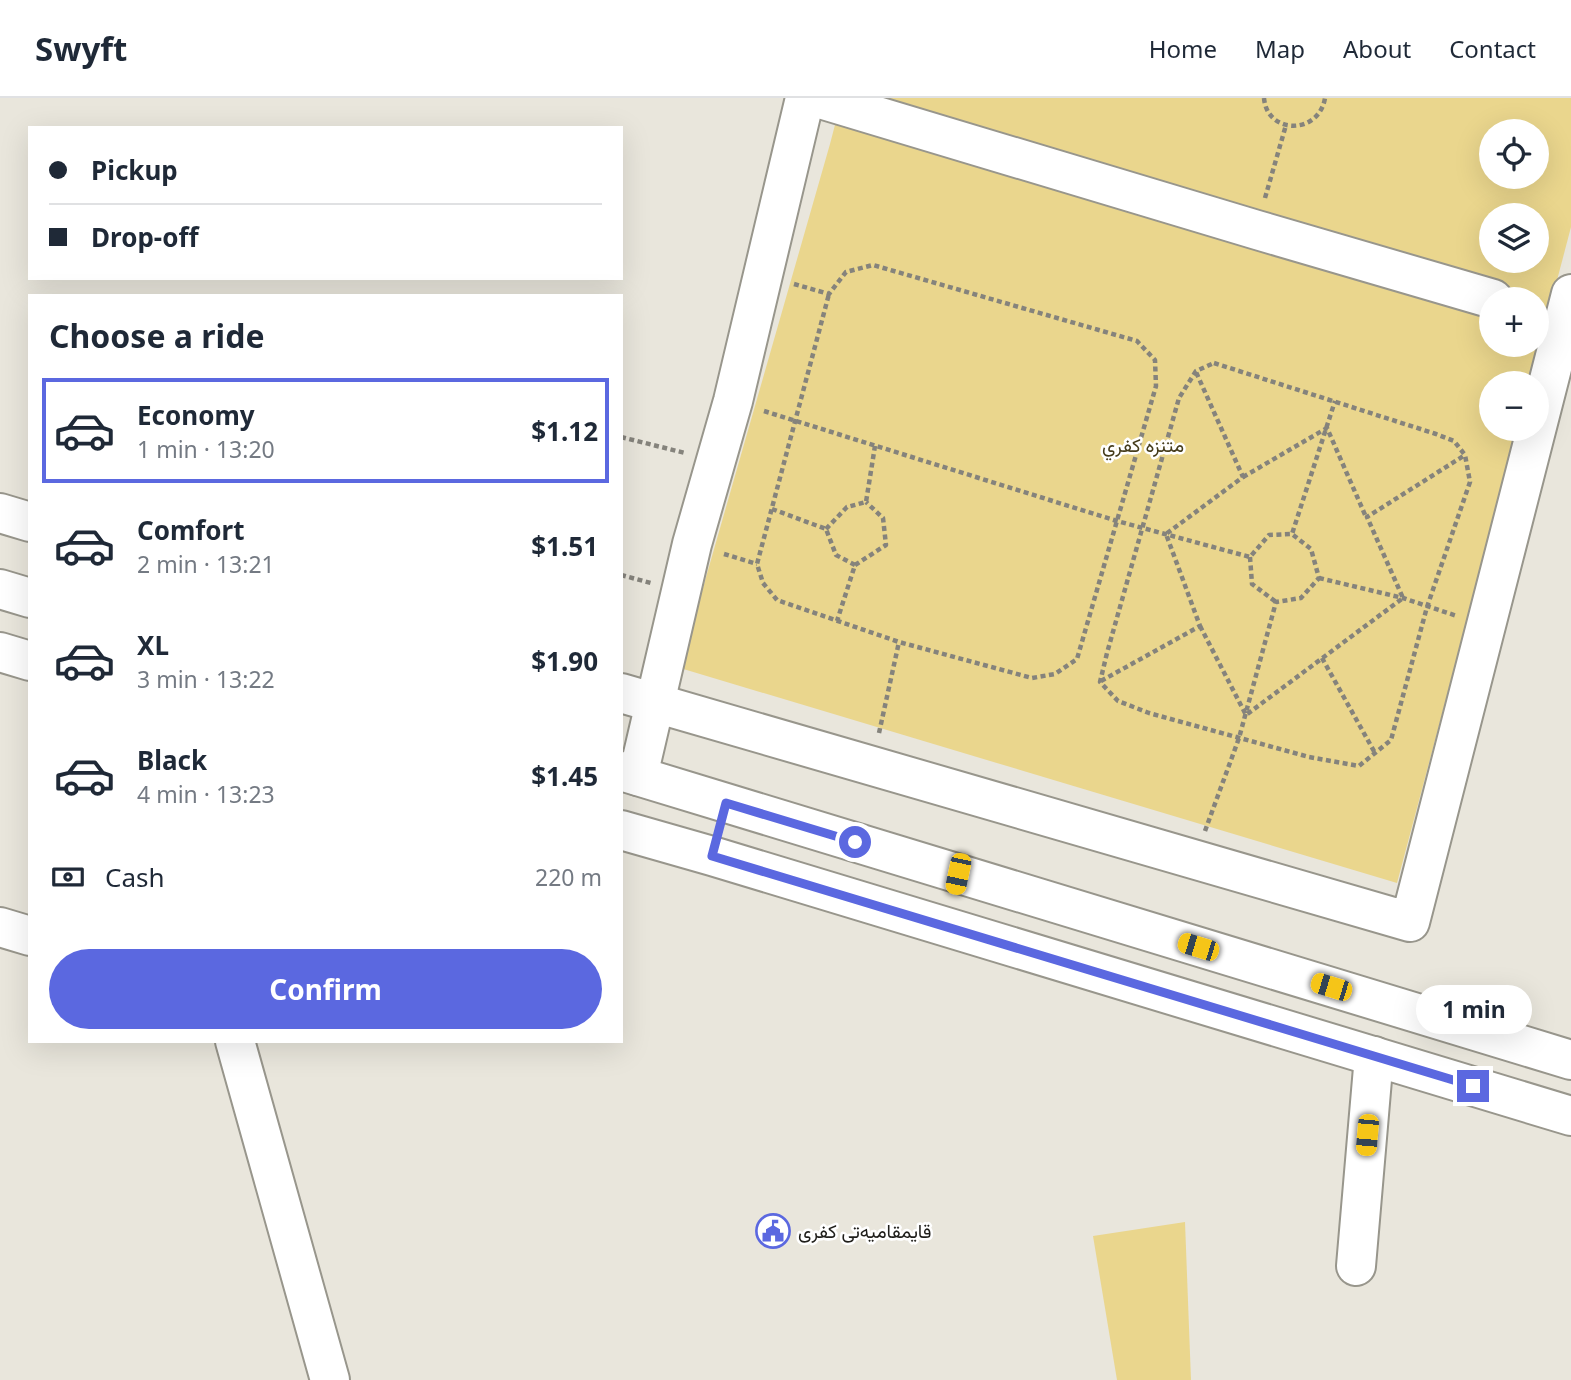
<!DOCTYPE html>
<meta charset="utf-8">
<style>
body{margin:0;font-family:"Noto Sans",Vazirmatn,sans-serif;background:#f2f2f3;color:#1f2937;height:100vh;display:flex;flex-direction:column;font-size:26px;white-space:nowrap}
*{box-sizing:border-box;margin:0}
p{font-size:23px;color:#747a83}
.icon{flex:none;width:38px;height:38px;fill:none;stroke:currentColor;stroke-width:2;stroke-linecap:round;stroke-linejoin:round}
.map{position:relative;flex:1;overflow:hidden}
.sheet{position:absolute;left:28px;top:196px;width:595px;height:749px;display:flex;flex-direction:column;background:#fff;border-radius:0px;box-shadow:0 7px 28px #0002}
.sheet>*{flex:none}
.hud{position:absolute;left:28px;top:28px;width:595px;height:154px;border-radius:0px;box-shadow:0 7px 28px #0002;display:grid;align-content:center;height:154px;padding:0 21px;background:#fff}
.controls{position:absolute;left:1479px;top:21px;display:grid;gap:14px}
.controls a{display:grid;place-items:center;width:70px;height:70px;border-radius:50%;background:#fff;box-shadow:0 7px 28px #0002;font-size:35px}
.end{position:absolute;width:32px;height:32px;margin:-16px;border:9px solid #5b68e0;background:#fff;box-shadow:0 0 0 4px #fff}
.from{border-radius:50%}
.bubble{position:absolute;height:49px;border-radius:24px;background:#fff;box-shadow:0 7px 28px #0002;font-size:23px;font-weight:700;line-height:49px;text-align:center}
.car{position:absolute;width:21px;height:42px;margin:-21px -10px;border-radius:9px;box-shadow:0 0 5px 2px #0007;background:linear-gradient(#f5c518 24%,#345 0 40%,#f5c518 0 76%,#345 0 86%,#f5c518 0)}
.hud b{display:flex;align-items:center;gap:24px;height:66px;font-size:26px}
.hud b+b{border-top:2px solid #e0e1e3}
.hud i{width:18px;height:18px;background:#1f2937}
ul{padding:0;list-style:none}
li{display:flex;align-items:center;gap:21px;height:105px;margin:0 14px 10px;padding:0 7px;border:4px solid transparent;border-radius:0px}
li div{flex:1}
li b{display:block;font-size:26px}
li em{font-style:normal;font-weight:700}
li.active{border-color:#5b68e0}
li>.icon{width:63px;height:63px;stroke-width:1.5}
h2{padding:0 21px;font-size:32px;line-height:84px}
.pay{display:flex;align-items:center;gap:18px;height:77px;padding:0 21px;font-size:26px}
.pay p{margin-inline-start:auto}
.cta{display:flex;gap:14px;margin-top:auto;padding:14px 21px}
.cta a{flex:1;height:80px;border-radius:42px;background:#5b68e0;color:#fff;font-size:28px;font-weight:700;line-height:80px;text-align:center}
header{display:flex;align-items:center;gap:42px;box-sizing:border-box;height:98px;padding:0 35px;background:#fff;border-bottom:2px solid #e0e1e3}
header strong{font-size:33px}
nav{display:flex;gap:38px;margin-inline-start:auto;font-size:24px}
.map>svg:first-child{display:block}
.green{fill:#ead68d;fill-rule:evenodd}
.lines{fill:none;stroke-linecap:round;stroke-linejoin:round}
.minor-casing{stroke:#98968c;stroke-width:42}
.major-casing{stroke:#98968c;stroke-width:42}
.path{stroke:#85837c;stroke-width:4.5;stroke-dasharray:5 3.5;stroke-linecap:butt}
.minor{stroke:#fff;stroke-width:38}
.major{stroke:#fff;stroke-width:38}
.route{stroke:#5b68e0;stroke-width:9}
.labels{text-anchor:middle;stroke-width:5;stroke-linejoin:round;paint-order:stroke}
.park-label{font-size:19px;fill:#453c1b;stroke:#fff}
.poi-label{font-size:19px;fill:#1f1e1a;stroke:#fff;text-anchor:start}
</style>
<header>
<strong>Swyft</strong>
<nav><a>Home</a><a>Map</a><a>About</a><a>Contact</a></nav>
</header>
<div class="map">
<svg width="1571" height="1282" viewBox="0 0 1571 1282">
<rect width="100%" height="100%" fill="#e9e6dc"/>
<g class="green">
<path d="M842 0H1571V129L1530 285H1491V331H1518L1397 785 680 570 830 46ZM1491 33H1536V79H1491ZM1491 117H1536V163H1491ZM1491 201H1536V247H1491Z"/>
<path d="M1185 1124 1191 1282H1117L1093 1138Z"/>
</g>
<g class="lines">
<g class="minor-casing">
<g id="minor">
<path d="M817 0 1257 132 1493 201"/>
<path d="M0 415 30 424"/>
<path d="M621 595 1410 824 1571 196"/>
<path d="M638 678 692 446 733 303 805 0"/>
<path d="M0 829 30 838"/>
<path d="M235 943 330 1282"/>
<path d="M1356 1168 1374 958"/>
</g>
</g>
<g class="major-casing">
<g id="major">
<path d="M0 491 30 500"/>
<path d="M0 554 30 563"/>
<path d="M621 673 1571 962"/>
<path d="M621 732 712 758 1571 1018"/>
</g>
</g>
<g class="path">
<path d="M1264 0C1267 37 1319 37 1325 0"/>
<path d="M1265 100 1286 27"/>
<path d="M794 186 829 196 846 174 873 167 1137 243 1155 262 1156 288 1077 561 1055 576 1032 580 899 544 777 502 763 485 757 466 829 196"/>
<path d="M1214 265 1436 336 1454 343 1465 357 1470 384 1427 509 1391 642 1359 668 1309 659 1149 615 1118 603 1100 584 1107 555 1179 300 1196 273Z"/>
<path d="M764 313 1117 423 1250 459 1269 437 1292 436 1335 303"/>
<path d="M621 339 685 355"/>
<path d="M1243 379 1327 330 1366 419"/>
<path d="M772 411 826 431 836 457 855 467 837 523"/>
<path d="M826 431 847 409 866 404 875 348"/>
<path d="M724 456 757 466"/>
<path d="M1250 459 1252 486 1276 504"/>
<path d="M855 467 886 447 883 420 866 404"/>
<path d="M621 477 651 485"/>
<path d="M1319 480 1403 500 1457 518"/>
<path d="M1200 528 1246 617 1403 500 1367 419 1465 357"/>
<path d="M1322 560 1375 655"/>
<path d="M1101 583 1200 528 1166 436 1243 379 1196 274"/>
<path d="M879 635 899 544"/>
<path d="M1205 733 1239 640 1276 504 1301 500 1319 480 1311 451 1292 436"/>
</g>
<use href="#minor" class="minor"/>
<use href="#major" class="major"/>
</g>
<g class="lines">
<path class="route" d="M855 744 726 705 712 758 1473 988"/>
</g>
<defs>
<g id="civic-ring" transform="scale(1.75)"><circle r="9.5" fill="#fff" stroke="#5b68e0" stroke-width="1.5"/><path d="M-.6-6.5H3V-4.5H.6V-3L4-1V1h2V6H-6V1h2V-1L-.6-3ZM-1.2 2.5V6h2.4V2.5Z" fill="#5b68e0"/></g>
</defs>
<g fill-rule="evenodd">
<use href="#civic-ring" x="773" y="1133"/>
</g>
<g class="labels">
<g class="park-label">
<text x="1143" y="354">متنزه كفري</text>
</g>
<g class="poi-label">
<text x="798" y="1140">قایمقامیەتی کفری</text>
</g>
</g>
</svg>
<div class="controls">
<a><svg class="icon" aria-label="locate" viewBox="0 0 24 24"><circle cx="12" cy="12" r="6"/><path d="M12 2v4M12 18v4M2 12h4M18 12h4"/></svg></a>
<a><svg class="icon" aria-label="layers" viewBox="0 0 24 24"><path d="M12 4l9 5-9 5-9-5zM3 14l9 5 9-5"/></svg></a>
<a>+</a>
<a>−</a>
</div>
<i class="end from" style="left:855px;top:744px"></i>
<i class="end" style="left:1473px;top:988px"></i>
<div class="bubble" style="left:1416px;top:887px;width:116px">1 min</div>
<i class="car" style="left:958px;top:776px;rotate:192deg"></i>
<i class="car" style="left:1198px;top:849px;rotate:287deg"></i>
<i class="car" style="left:1331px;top:889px;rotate:287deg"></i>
<i class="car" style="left:1367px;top:1037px;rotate:185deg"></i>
<div class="hud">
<b><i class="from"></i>Pickup</b>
<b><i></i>Drop-off</b>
</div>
<section class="sheet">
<h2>Choose a ride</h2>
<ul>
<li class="active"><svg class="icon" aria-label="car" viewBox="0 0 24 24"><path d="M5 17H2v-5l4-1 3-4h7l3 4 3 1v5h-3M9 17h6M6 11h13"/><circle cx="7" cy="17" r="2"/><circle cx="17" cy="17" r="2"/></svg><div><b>Economy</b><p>1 min · 13:20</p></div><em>$1.12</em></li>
<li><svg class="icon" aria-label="car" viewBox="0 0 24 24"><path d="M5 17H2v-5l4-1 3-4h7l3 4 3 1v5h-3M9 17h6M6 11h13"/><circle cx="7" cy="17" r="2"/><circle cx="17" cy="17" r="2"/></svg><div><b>Comfort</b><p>2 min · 13:21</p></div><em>$1.51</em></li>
<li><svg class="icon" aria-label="car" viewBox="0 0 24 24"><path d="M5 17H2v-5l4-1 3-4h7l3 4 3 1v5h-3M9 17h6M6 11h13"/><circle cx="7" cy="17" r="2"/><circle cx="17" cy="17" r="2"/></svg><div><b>XL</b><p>3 min · 13:22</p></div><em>$1.90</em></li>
<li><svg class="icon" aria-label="car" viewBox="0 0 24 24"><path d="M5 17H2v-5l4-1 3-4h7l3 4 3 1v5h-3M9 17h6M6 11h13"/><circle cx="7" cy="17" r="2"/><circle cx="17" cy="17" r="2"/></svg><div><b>Black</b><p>4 min · 13:23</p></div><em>$1.45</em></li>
</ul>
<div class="pay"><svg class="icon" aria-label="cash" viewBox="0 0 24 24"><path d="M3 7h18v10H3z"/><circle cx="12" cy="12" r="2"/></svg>Cash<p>220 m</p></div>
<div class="cta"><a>Confirm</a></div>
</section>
</div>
